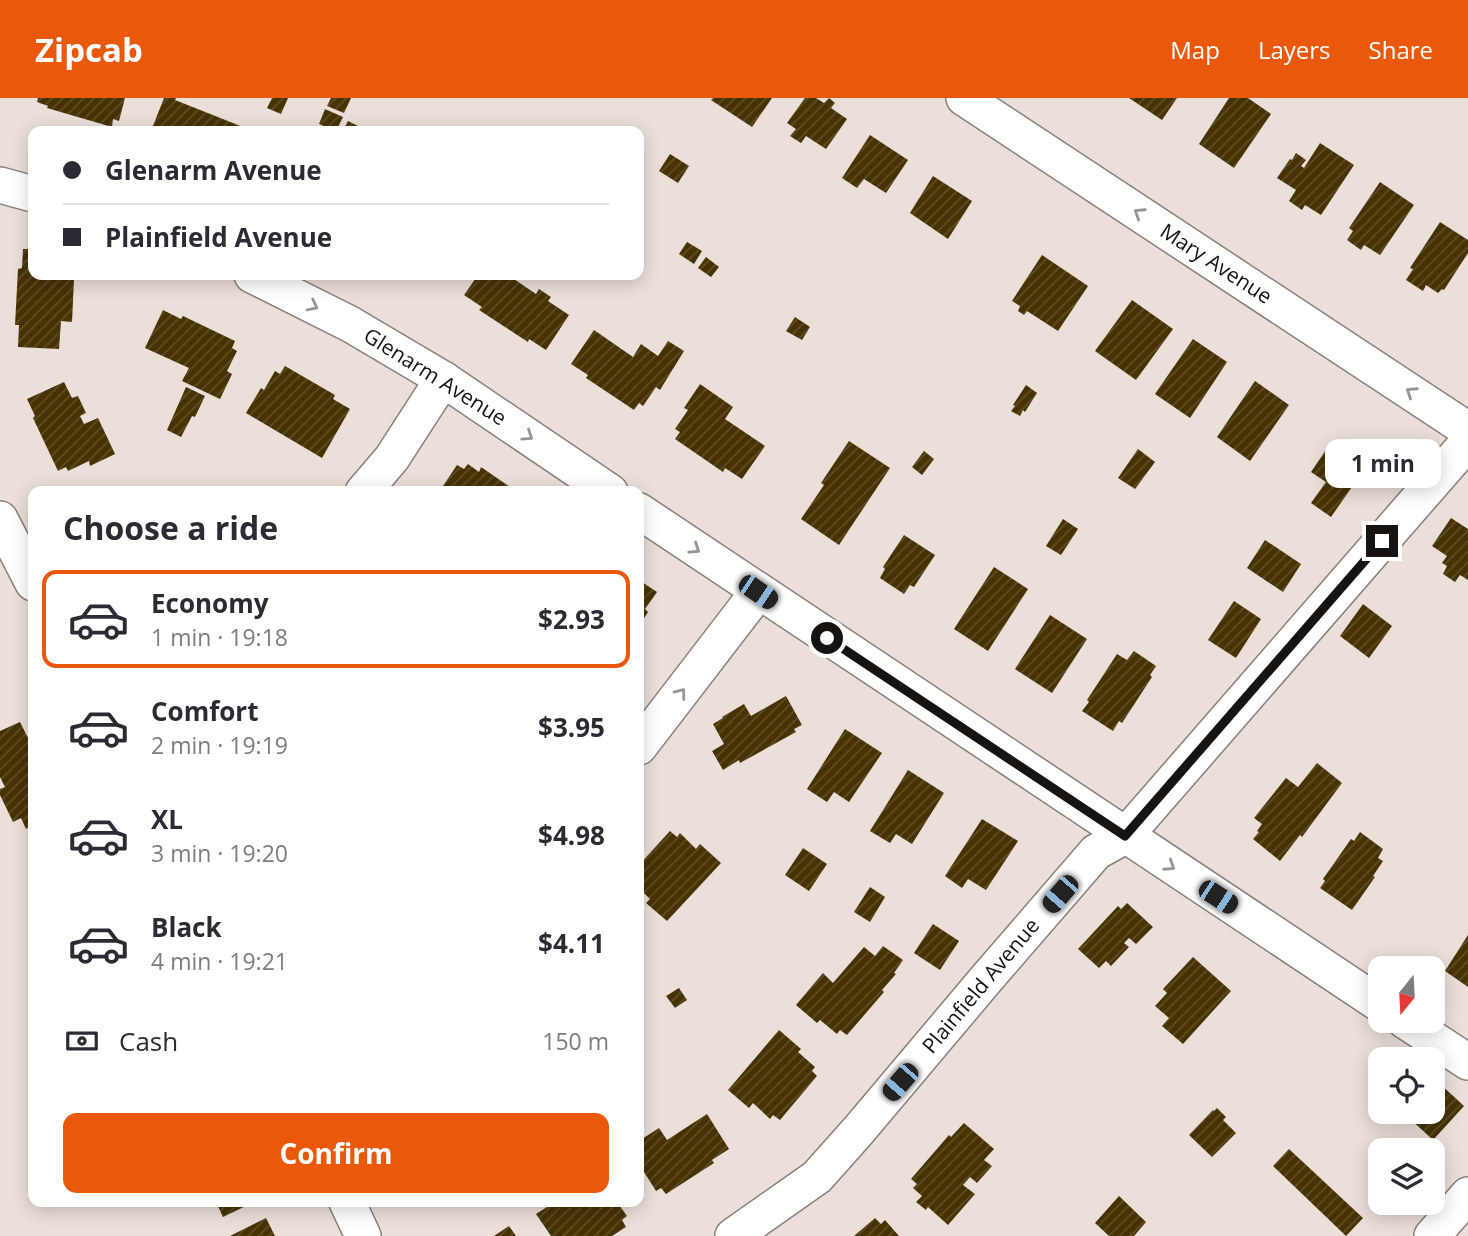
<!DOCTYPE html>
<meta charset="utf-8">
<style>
body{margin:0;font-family:"Open Sans",sans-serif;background:#f2f2f3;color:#2b2b33;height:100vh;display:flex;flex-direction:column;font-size:26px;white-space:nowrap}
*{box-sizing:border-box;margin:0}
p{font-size:23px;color:#7c7c81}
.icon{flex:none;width:38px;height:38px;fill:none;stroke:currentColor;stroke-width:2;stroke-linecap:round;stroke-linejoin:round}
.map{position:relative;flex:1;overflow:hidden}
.panel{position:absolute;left:28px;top:388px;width:616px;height:721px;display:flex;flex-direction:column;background:#fff;border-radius:14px;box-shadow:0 4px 18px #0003}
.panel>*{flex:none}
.top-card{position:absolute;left:28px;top:28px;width:616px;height:154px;border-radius:14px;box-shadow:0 4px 18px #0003;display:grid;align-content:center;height:154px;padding:0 35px;background:#fff}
.needle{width:46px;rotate:198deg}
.tools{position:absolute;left:1368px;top:858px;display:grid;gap:14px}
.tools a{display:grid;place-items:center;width:77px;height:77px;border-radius:14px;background:#fff;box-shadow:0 4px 18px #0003;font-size:35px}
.end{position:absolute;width:32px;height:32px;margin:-16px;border:9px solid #171311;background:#fff;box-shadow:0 0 0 4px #fff}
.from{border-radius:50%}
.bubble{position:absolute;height:49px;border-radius:14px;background:#fff;box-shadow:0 4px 18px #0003;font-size:23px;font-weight:700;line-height:49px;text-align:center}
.car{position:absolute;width:21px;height:42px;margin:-21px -10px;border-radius:9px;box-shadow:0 0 5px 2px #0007;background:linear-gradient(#222 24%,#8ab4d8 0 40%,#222 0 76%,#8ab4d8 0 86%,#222 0)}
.top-card b{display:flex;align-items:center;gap:24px;height:66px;font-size:26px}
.top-card b+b{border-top:2px solid #e1e1e2}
.top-card i{width:18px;height:18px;background:#2b2b33}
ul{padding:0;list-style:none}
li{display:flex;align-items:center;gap:21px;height:98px;margin:0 14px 10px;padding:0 21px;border:4px solid transparent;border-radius:14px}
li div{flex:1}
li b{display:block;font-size:26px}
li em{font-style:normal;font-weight:700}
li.selected{border-color:#ea580c}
li>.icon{width:63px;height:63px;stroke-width:1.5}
h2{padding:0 35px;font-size:32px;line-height:84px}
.pay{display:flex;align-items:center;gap:18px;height:77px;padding:0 35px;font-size:26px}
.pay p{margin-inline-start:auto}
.primary-button{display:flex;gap:14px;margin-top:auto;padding:14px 35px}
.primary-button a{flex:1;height:80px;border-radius:14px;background:#ea580c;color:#fff;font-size:28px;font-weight:700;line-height:80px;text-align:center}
header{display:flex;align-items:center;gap:42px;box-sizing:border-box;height:98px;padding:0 35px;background:#ea580c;color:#fff}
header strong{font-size:33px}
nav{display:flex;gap:38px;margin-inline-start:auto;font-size:24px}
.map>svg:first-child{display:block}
.building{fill:url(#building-hatch)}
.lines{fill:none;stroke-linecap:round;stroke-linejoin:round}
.street-casing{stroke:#8a7f7a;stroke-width:38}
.street{stroke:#fff;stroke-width:35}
.oneway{stroke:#979594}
.route{stroke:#171311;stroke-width:9}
.labels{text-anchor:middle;stroke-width:7;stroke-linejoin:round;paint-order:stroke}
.street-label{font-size:21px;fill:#171311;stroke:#fff}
</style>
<header>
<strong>Zipcab</strong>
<nav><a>Map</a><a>Layers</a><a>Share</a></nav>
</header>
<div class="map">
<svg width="1468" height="1138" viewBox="0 0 1468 1138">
<defs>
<pattern id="building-hatch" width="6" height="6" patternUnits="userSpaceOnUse" patternTransform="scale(1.75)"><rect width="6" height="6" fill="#473203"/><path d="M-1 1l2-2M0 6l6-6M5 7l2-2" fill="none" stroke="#5e4d27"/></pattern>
</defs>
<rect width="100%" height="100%" fill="#ebdfd9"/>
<g class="building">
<path d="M38 0H125L119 23 113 21 112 29 47 10 48 8 37 4Z"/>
<path d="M164 0H176L175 2 253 33H151Z"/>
<path d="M272 0H288L281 16 267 10Z"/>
<path d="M331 0H351L344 15 327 8Z"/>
<path d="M713 0H772L752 29 711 2Z"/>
<path d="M805 0H816L824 5 829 0 835 5 831 10 847 21 826 51 806 38 801 45 790 38 796 31 787 25Z"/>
<path d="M1129 0H1177L1162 22Z"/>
<path d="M1229 0H1248L1271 16 1234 70 1199 46Z"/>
<path d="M325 11 343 19 336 33 319 26Z"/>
<path d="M348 23 362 30 360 33H343Z"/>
<path d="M870 37 908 62 886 95 864 81 857 90 842 80Z"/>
<path d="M1320 45 1354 67 1321 117 1305 107 1302 112 1289 103 1296 92 1277 80 1290 61 1292 62 1296 55 1306 62 1301 68 1304 70Z"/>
<path d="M670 56 689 68 678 85 659 73Z"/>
<path d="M933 78 972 103 948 141 910 115Z"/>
<path d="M1380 84 1414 107 1380 157 1364 147 1361 152 1347 142 1353 133 1349 130Z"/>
<path d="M1440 124 1468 142V155L1444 192 1442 191 1438 195 1426 187 1423 193 1406 182 1413 171 1410 170Z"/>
<path d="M687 144 702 153 694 166 679 156Z"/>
<path d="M23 151H33V177H63V180L74 181 72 224 61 223 59 251 18 249 19 227H15L18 171 22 170Z"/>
<path d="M1042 157 1088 188 1058 233 1027 213 1024 217 1018 213 1020 208 1012 203Z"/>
<path d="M706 159 719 169 711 179 698 170Z"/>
<path d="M478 177H508L536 196 539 191 551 199 548 203 569 217 546 252 529 241 528 244 479 212 482 209 464 197Z"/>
<path d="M1132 202 1173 231 1136 282 1095 253Z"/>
<path d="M163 212 181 221 183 218 235 243 232 250 237 253 227 273 232 276 220 301 182 283 189 270 145 250Z"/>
<path d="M795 219 810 229 802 242 786 233Z"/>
<path d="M594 232 633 259 641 246 658 258 668 243 684 253 660 292 656 289 643 308 639 305 634 312 586 280 588 277 571 266Z"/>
<path d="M1193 241 1227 264 1190 320 1155 296Z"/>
<path d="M285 268 335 297 333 301 350 311 322 360 246 315 261 290 264 292 275 273 280 276Z"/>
<path d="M1255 283 1289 307 1250 363 1217 339Z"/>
<path d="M64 284 72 300 78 298 86 315 80 318 84 326 98 320 115 356 90 368 89 363 68 373 66 369 58 373 33 320 35 318 27 301Z"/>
<path d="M700 286 733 309 725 321 765 348 742 381 725 370 723 374 675 341 680 334 675 331 688 312 684 310Z"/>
<path d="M1026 287 1037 295 1025 314 1023 312 1020 318 1011 313 1015 308 1013 307Z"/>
<path d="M186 289 205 298 195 319 192 318 181 339 167 332Z"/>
<path d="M849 343 890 370 839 447 801 421 824 387 821 385Z"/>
<path d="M1332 343 1349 354 1355 344 1369 353 1362 362 1368 366 1331 419 1311 405 1326 384 1311 374Z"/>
<path d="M1138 351 1155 364 1135 391 1118 380Z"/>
<path d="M924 353 934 361 922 377 912 369Z"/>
<path d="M468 366 479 374 481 369 513 391 512 394H439L457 367 464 371Z"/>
<path d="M1451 420 1468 431V482L1460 477 1455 484 1443 476 1447 468 1442 465 1447 458 1432 448Z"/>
<path d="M1063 421 1078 431 1061 457 1046 448Z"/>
<path d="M904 437 935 457 914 489 910 487 904 496 880 480 885 471 883 469Z"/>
<path d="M1265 442 1301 466 1283 494 1247 470Z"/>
<path d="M994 469 1028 491 988 553 954 531Z"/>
<path d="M639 482 657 494 645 511 648 514 639 528Z"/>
<path d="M1234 503 1261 521 1236 560 1208 542Z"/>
<path d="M1363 506 1392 528 1369 560 1340 538Z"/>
<path d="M1050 517 1087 541 1052 595 1015 571Z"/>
<path d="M1134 553 1156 568 1150 577 1152 579 1122 625 1119 623 1113 633 1082 613 1089 604 1087 602 1117 556 1127 562Z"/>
<path d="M786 598 802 627 794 631 796 634 740 665 739 662 723 672 712 653 724 646 713 626 723 620 722 619 744 606 751 618Z"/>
<path d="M20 624 29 642 31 641 33 644V727L26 731 21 720 13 724 0 697V691L5 689 0 679V633Z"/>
<path d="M845 631 882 655 849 704 834 694 827 704 807 691Z"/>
<path d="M1317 665 1342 685 1302 739 1300 737 1280 763 1253 741 1259 734 1257 733 1262 726 1254 720 1286 680 1298 689Z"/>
<path d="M908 672 944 695 912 746 896 736 890 745 870 733Z"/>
<path d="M982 721 1018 743 986 792 968 781 962 790 945 778Z"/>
<path d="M670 733 677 739 680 735 696 751 700 746 721 765 667 823 646 805 650 801 639 790V767Z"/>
<path d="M1360 734 1383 751 1378 760 1383 763 1373 778 1375 779 1352 812 1320 790 1325 783 1323 781 1351 741 1354 743Z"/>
<path d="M803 750 827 766 809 793 785 777Z"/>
<path d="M870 789 885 799 870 824 854 814Z"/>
<path d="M1127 805 1153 829 1136 846 1129 840 1124 845 1129 849 1111 868 1106 863 1099 870 1078 851 1118 808 1121 811Z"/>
<path d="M933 826 959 843 940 872 914 855Z"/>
<path d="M1468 837V889L1445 873Z"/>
<path d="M883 848 903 862 894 875 896 876 882 892 884 894 847 937 840 932 837 936 820 922 817 925 796 907 823 875 833 885 864 849 875 858Z"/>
<path d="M1193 859 1231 893 1183 946 1162 928 1169 920 1155 908 1167 895 1163 891Z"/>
<path d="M679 890 687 902 675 910 666 898Z"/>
<path d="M779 932 801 951 798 954 815 969 812 973 817 978 780 1022 773 1017 770 1021 753 1005 749 1010 728 992Z"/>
<path d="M1439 985 1464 1008 1433 1042 1408 1019 1410 1016 1407 1013H1433V992Z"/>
<path d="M1217 1010 1226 1019 1223 1022 1236 1035 1212 1059 1189 1037 1213 1012 1214 1013Z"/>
<path d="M707 1016 729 1051 712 1062 714 1065 666 1096 661 1090 656 1093 644 1074 640 1077 639 1074V1043L659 1030 667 1042Z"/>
<path d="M964 1025 994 1051 984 1062 992 1068 977 1085 970 1079 963 1087 975 1096 948 1127 928 1109 926 1112 916 1104 922 1098 913 1090 917 1086 911 1081 949 1037 951 1039Z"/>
<path d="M1289 1051 1363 1120 1346 1138 1273 1068Z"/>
<path d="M1119 1098 1146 1124 1134 1138H1109L1095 1125Z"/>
<path d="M216 1104H254L223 1119Z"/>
<path d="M555 1104H617L627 1118 622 1122 626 1129 612 1138H551L536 1116Z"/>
<path d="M266 1120 275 1138H230Z"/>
<path d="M875 1120 881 1126 885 1122 899 1138H854Z"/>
<path d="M509 1128 516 1138H494Z"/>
</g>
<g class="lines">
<g class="street-casing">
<g id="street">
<path d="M964 0 1468 332"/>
<path d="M0 87 33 96"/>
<path d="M252 177 350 226 443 281 610 394"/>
<path d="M363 394 392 360 443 281"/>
<path d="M639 413 1381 907"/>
<path d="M0 421 33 485"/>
<path d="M639 649 758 494"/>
<path d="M1404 922 1468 964"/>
<path d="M347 1104 363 1138"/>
<path d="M733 1138 817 1079 858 1033 987 880 1096 754 1125 738 1468 344"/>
<path d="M1432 1138 1468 1097"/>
</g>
</g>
<use href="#street" class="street"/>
</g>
<defs><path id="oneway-chevron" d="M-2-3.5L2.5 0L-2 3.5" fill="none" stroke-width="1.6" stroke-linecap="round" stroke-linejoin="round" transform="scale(1.75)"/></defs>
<g class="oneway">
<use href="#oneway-chevron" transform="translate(1139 115) rotate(-147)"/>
<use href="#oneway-chevron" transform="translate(313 208) rotate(27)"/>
<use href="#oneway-chevron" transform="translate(1411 294) rotate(-147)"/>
<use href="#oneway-chevron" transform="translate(528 338) rotate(34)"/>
<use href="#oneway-chevron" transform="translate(695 451) rotate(34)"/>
<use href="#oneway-chevron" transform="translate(681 595) rotate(-53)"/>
<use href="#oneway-chevron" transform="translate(1170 768) rotate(33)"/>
</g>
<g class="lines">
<path class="route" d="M827 540 1125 738 1382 443"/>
</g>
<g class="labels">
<g class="street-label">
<text transform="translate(1216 166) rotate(33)" y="7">Mary Avenue</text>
<text transform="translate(435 279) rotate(32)" y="7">Glenarm Avenue</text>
<text transform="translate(981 888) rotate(-50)" y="7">Plainfield Avenue</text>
</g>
</g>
</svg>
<div class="tools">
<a><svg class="needle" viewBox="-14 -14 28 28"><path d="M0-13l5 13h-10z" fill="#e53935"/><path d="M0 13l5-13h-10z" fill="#7c7c81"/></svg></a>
<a><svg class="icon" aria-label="locate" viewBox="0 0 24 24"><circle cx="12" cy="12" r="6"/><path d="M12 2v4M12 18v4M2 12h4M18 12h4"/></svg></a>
<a><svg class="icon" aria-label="layers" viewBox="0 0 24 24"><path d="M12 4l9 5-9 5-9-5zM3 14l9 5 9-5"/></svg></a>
</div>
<i class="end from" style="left:827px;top:540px"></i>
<i class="end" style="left:1382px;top:443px"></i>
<div class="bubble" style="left:1325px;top:341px;width:116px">1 min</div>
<i class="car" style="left:758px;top:494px;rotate:124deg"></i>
<i class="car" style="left:1060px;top:796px;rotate:221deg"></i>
<i class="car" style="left:1218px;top:799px;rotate:123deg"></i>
<i class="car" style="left:900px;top:984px;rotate:221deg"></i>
<div class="top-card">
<b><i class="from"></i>Glenarm Avenue</b>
<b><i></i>Plainfield Avenue</b>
</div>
<section class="panel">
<h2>Choose a ride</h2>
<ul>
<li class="selected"><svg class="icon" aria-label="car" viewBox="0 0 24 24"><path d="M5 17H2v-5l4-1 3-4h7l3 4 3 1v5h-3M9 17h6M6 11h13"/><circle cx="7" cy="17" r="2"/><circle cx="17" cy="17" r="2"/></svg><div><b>Economy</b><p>1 min · 19:18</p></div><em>$2.93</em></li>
<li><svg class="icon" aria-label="car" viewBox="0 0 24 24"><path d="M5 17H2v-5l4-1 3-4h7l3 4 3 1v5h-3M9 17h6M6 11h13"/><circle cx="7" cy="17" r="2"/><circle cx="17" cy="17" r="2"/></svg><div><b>Comfort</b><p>2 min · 19:19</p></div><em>$3.95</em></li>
<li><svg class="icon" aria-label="car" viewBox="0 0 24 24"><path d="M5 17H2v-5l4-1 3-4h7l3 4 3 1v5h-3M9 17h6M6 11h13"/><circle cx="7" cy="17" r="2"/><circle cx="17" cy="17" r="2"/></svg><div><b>XL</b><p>3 min · 19:20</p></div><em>$4.98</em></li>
<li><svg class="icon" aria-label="car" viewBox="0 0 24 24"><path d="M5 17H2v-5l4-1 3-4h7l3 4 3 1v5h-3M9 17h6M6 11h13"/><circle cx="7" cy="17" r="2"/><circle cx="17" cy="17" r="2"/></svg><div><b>Black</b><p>4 min · 19:21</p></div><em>$4.11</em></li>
</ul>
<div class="pay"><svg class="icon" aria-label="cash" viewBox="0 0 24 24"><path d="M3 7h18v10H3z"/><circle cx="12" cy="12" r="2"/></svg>Cash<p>150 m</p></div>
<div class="primary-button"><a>Confirm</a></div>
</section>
</div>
